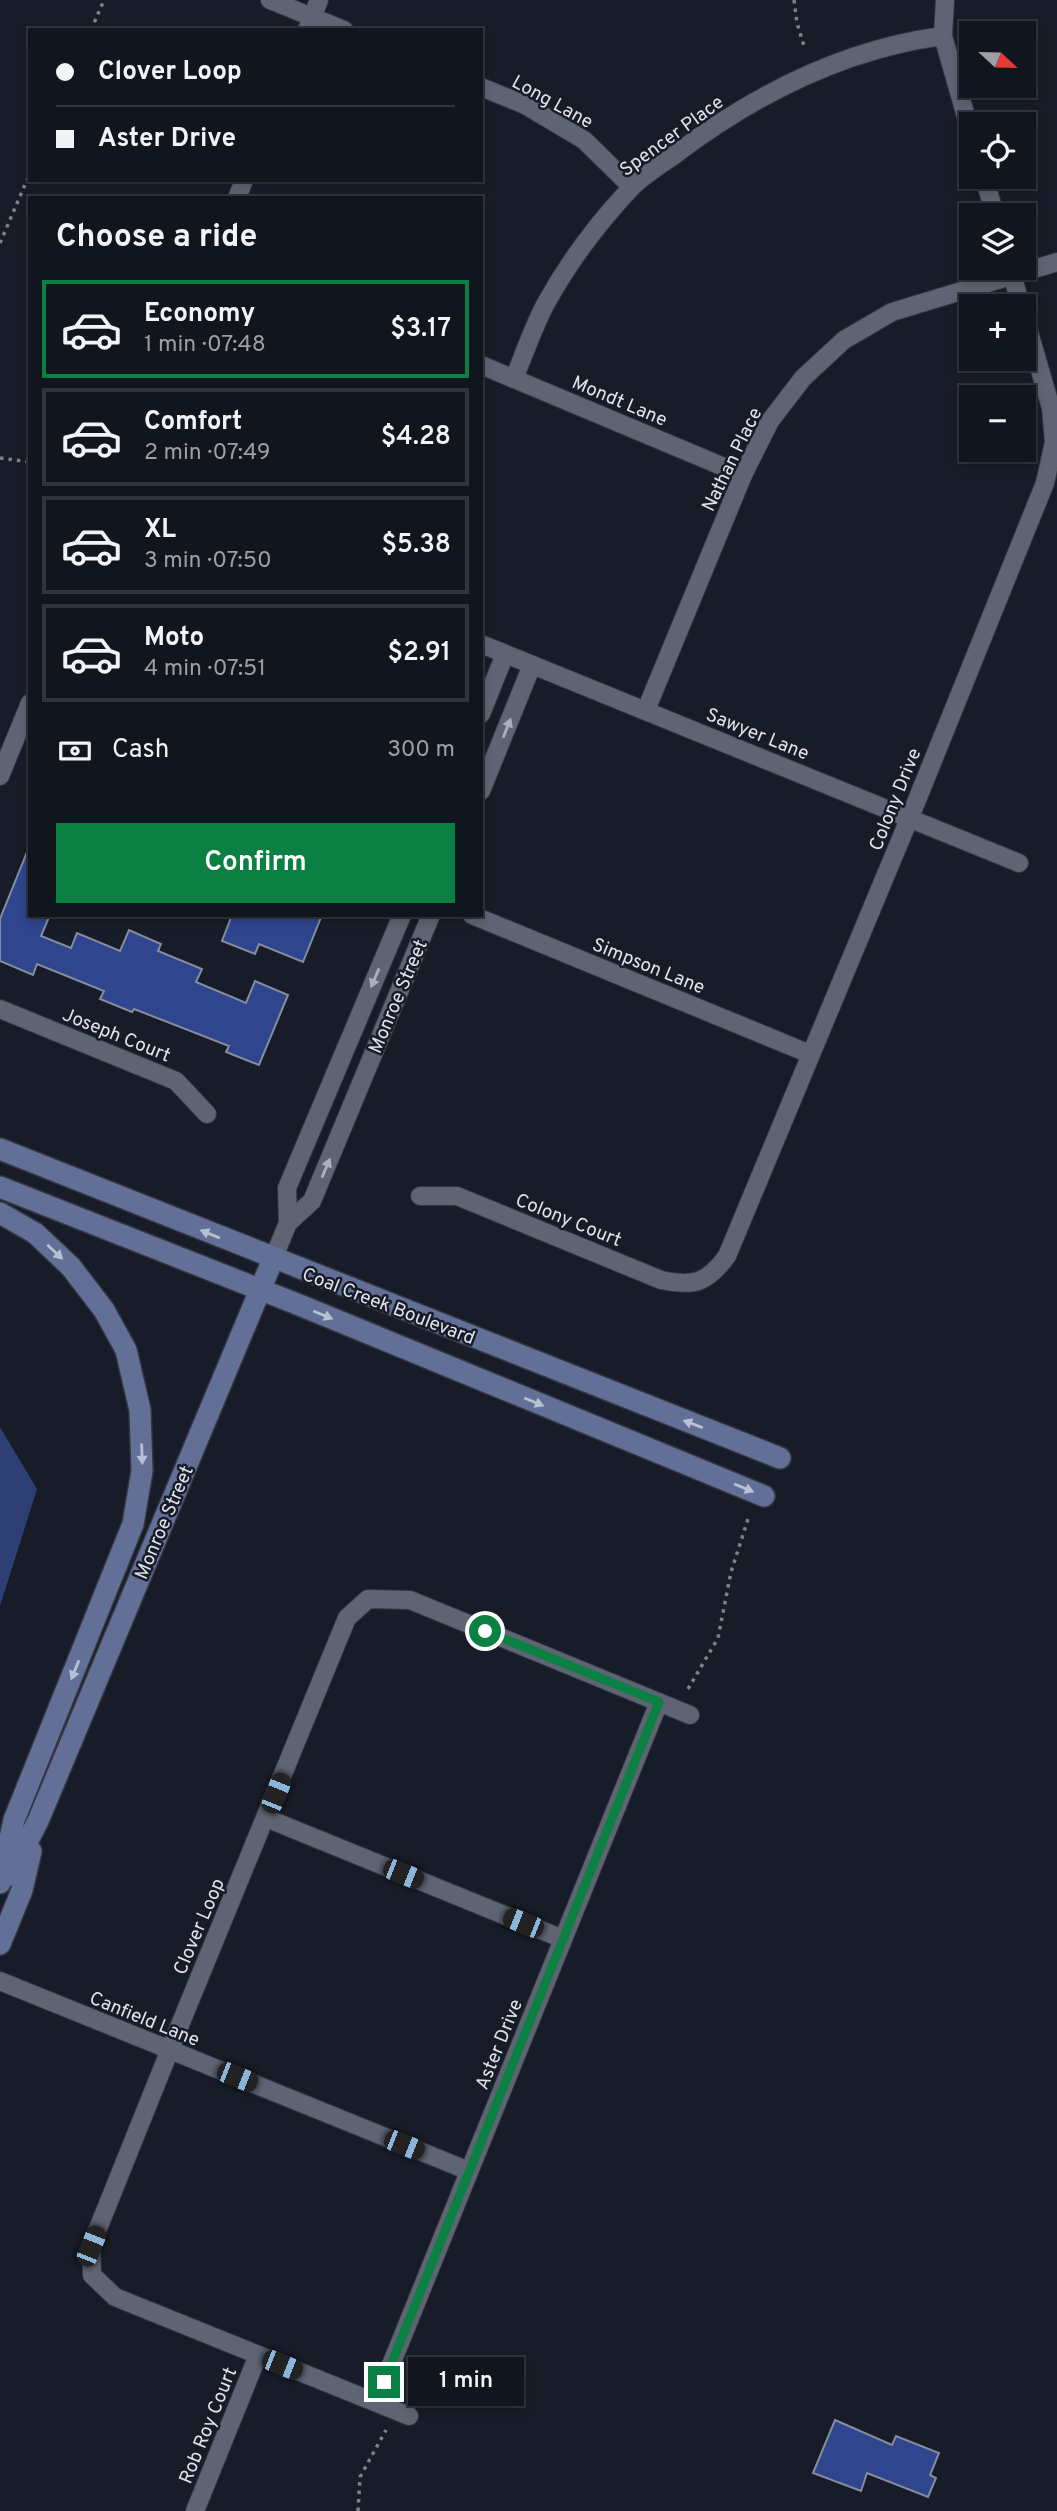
<!DOCTYPE html>
<meta charset="utf-8">
<style>
body{margin:0;font-family:Overpass,sans-serif;background:#1e222b;color:#f1f3f6;height:100vh;display:flex;flex-direction:column;font-size:26px;white-space:nowrap}
*{box-sizing:border-box;margin:0}
p{font-size:23px;color:#9c9fa4}
.icon{flex:none;width:38px;height:38px;fill:none;stroke:currentColor;stroke-width:2;stroke-linecap:round;stroke-linejoin:round}
.map{position:relative;flex:1;overflow:hidden}
.details{position:absolute;left:28px;top:196px;width:455px;height:721px;display:flex;flex-direction:column;background:#11151e;border-radius:0px;box-shadow:0 4px 10px #0003,0 0 0 2px #30343c}
.details>*{flex:none}
.guide{position:absolute;left:28px;top:28px;width:455px;height:154px;border-radius:0px;box-shadow:0 4px 10px #0003,0 0 0 2px #30343c;display:grid;align-content:center;height:154px;padding:0 28px;background:#11151e}
.needle{width:46px;rotate:112deg}
.buttons{position:absolute;left:959px;top:21px;display:grid;gap:14px}
.buttons a{display:grid;place-items:center;width:77px;height:77px;border-radius:0px;background:#11151e;box-shadow:0 4px 10px #0003,0 0 0 2px #30343c;font-size:35px}
.end{position:absolute;width:32px;height:32px;margin:-16px;border:9px solid #0b8043;background:#fff;box-shadow:0 0 0 4px #fff}
.from{border-radius:50%}
.bubble{position:absolute;height:49px;border-radius:0px;background:#11151e;box-shadow:0 4px 10px #0003,0 0 0 2px #30343c;font-size:23px;font-weight:600;line-height:49px;text-align:center}
.car{position:absolute;width:21px;height:42px;margin:-21px -10px;border-radius:9px;box-shadow:0 0 5px 2px #0007;background:linear-gradient(#222 24%,#8ab4d8 0 40%,#222 0 76%,#8ab4d8 0 86%,#222 0)}
.guide b{display:flex;align-items:center;gap:24px;height:66px;font-size:26px}
.guide b+b{border-top:2px solid #30343c}
.guide i{width:18px;height:18px;background:#f1f3f6}
ul{padding:0;list-style:none}
li{display:flex;align-items:center;gap:21px;height:98px;margin:0 14px 10px;padding:0 14px;border:4px solid #30343c;border-radius:0px}
li div{flex:1}
li b{display:block;font-size:26px}
li em{font-style:normal;font-weight:600}
li.current{border-color:#0b8043}
li>.icon{width:63px;height:63px;stroke-width:1.5}
h2{padding:0 28px;font-size:32px;line-height:84px}
.pay{display:flex;align-items:center;gap:18px;height:77px;padding:0 28px;font-size:26px}
.pay p{margin-inline-start:auto}
.cta{display:flex;gap:14px;margin-top:auto;padding:14px 28px}
.cta a{flex:1;height:80px;border-radius:0px;background:#0b8043;color:#fff;font-size:28px;font-weight:600;line-height:80px;text-align:center}
.map>svg:first-child{display:block}
.green{fill:#2d3f75}
.building{fill:#2f458e;stroke:#868d9d;stroke-width:2}
.lines{fill:none;stroke-linecap:round;stroke-linejoin:round}
.minor-casing{stroke:#343741;stroke-width:20}
.secondary-casing{stroke:#343741;stroke-width:24}
.path{stroke:#7d818b;stroke-width:3.5;stroke-dasharray:3.5 5;stroke-linecap:butt}
.minor{stroke:#5e6473;stroke-width:18}
.secondary{stroke:#627098;stroke-width:21}
.oneway{fill:#acb0bc}
.oneway2{fill:#bac0d3}
.route{stroke:#0b8043;stroke-width:9}
.labels{text-anchor:middle;stroke-width:5;stroke-linejoin:round;paint-order:stroke}
.street-label{font-size:19px;fill:#e0e3ec;stroke:#171c28}
</style>
<div class="map">
<svg width="1057" height="2511" viewBox="0 0 1057 2511">
<rect width="100%" height="100%" fill="#171c28"/>
<path class="green" d="M0 1427 37 1489 0 1606Z"/>
<g class="building">
<path d="M29 847 30 915H50L41 936 71 948 77 933 120 951 129 930 161 944 158 951 202 969 196 982 246 1003 255 981 288 995 259 1065 226 1052 229 1046 134 1009 132 1012 100 999 104 991 37 964 33 975 0 961V919Z"/>
<path d="M232 915H322L303 962 259 944 255 954 222 941Z"/>
<path d="M835 2420 892 2445 896 2436 939 2453 930 2475 936 2478 928 2497 867 2473 861 2491 813 2473Z"/>
</g>
<g class="lines">
<g class="minor-casing">
<g id="minor">
<path d="M270 0 344 30"/>
<path d="M945 0 943 36 971 134"/>
<path d="M307 30 319 0"/>
<path d="M481 87 525 105 584 140 632 187"/>
<path d="M984 177 995 215"/>
<path d="M237 198 244 180"/>
<path d="M1010 268 1021 306"/>
<path d="M481 365 743 475"/>
<path d="M514 379C524 354 533 328 545 305 568 263 598 223 630 189 642 176 659 166 673 156 752 96 843 49 943 36"/>
<path d="M481 644 1019 863"/>
<path d="M646 710 743 475 770 421 803 378 844 340 892 312 1057 262"/>
<path d="M481 714 505 654"/>
<path d="M0 776 30 703"/>
<path d="M481 791 532 665"/>
<path d="M472 915 810 1054"/>
<path d="M0 1009 176 1081 207 1114"/>
<path d="M420 1196H457L661 1280C694 1287 707 1283 727 1256L917 800 1045 483 1054 442 1051 408 1024 315"/>
<path d="M288 1223 312 1201 431 915"/>
<path d="M273 1259 288 1223 287 1188 402 915"/>
<path d="M266 1818 563 1939"/>
<path d="M0 1981 469 2171"/>
<path d="M376 2402 659 1702"/>
<path d="M409 2416 115 2297 92 2275 91 2246 177 2032 347 1618 368 1599 410 1600 690 1715"/>
<path d="M195 2511 258 2355"/>
</g>
</g>
<g class="secondary-casing">
<g id="secondary">
<path d="M0 1149 780 1458"/>
<path d="M0 1187 302 1306 764 1496"/>
<path d="M0 1213 35 1233 71 1267 104 1310 126 1350 140 1410 142 1471 133 1524 14 1820 0 1883"/>
<path d="M10 1875 38 1821 273 1259"/>
<path d="M0 1944 22 1890 31 1851"/>
</g>
</g>
<g class="path">
<path d="M794 0 797 23 804 46"/>
<path d="M91 30 104 0"/>
<path d="M0 243 30 173"/>
<path d="M0 458 30 462"/>
<path d="M688 1689 718 1638 731 1572 748 1519"/>
<path d="M358 2511 360 2477 386 2430"/>
</g>
<use href="#minor" class="minor"/>
<use href="#secondary" class="secondary"/>
</g>
<defs><path id="oneway-solid" d="M-6-.8H1V-3.2L6.5 0L1 3.2V.8H-6Z" transform="scale(1.75)"/></defs>
<g class="oneway">
<use href="#oneway-solid" transform="translate(507 728) rotate(-68)"/>
<use href="#oneway-solid" transform="translate(375 978) rotate(113)"/>
<use href="#oneway-solid" transform="translate(326 1168) rotate(-67)"/>
</g>
<g class="oneway2">
<use href="#oneway-solid" transform="translate(210 1234) rotate(-158)"/>
<use href="#oneway-solid" transform="translate(55 1252) rotate(43)"/>
<use href="#oneway-solid" transform="translate(323 1315) rotate(22)"/>
<use href="#oneway-solid" transform="translate(534 1402) rotate(22)"/>
<use href="#oneway-solid" transform="translate(693 1424) rotate(-159)"/>
<use href="#oneway-solid" transform="translate(142 1454) rotate(88)"/>
<use href="#oneway-solid" transform="translate(744 1488) rotate(22)"/>
<use href="#oneway-solid" transform="translate(75 1670) rotate(112)"/>
</g>
<g class="lines">
<path class="route" d="M384 2382 659 1702 485 1631"/>
</g>
<g class="labels">
<g class="street-label">
<text transform="translate(553 101) rotate(29)" y="7">Long Lane</text>
<text transform="translate(671 135) rotate(-36)" y="7">Spencer Place</text>
<text transform="translate(620 400) rotate(23)" y="7">Mondt Lane</text>
<text transform="translate(731 459) rotate(-64)" y="7">Nathan Place</text>
<text transform="translate(758 733) rotate(22)" y="7">Sawyer Lane</text>
<text transform="translate(894 799) rotate(-68)" y="7">Colony Drive</text>
<text transform="translate(649 965) rotate(22)" y="7">Simpson Lane</text>
<text transform="translate(397 996) rotate(-67)" y="7">Monroe Street</text>
<text transform="translate(117 1034) rotate(22)" y="7">Joseph Court</text>
<text transform="translate(569 1219) rotate(22)" y="7">Colony Court</text>
<text transform="translate(389 1305) rotate(21)" y="7">Coal Creek Boulevard</text>
<text transform="translate(163 1522) rotate(-67)" y="7">Monroe Street</text>
<text transform="translate(198 1926) rotate(-67)" y="7">Clover Loop</text>
<text transform="translate(145 2018) rotate(22)" y="7">Canfield Lane</text>
<text transform="translate(498 2044) rotate(-68)" y="7">Aster Drive</text>
<text transform="translate(207 2425) rotate(-68)" y="7">Rob Roy Court</text>
</g>
</g>
</svg>
<div class="buttons">
<a><svg class="needle" viewBox="-14 -14 28 28"><path d="M0-13l5 13h-10z" fill="#e53935"/><path d="M0 13l5-13h-10z" fill="#9c9fa4"/></svg></a>
<a><svg class="icon" aria-label="locate" viewBox="0 0 24 24"><circle cx="12" cy="12" r="6"/><path d="M12 2v4M12 18v4M2 12h4M18 12h4"/></svg></a>
<a><svg class="icon" aria-label="layers" viewBox="0 0 24 24"><path d="M12 4l9 5-9 5-9-5zM3 14l9 5 9-5"/></svg></a>
<a>+</a>
<a>−</a>
</div>
<i class="end from" style="left:485px;top:1631px"></i>
<i class="end" style="left:384px;top:2382px"></i>
<div class="bubble" style="left:408px;top:2357px;width:116px">1 min</div>
<i class="car" style="left:276px;top:1793px;rotate:22deg"></i>
<i class="car" style="left:403px;top:1874px;rotate:112deg"></i>
<i class="car" style="left:523px;top:1923px;rotate:292deg"></i>
<i class="car" style="left:237px;top:2077px;rotate:112deg"></i>
<i class="car" style="left:404px;top:2145px;rotate:112deg"></i>
<i class="car" style="left:91px;top:2246px;rotate:22deg"></i>
<i class="car" style="left:282px;top:2365px;rotate:112deg"></i>
<div class="guide">
<b><i class="from"></i>Clover Loop</b>
<b><i></i>Aster Drive</b>
</div>
<section class="details">
<h2>Choose a ride</h2>
<ul>
<li class="current"><svg class="icon" aria-label="car" viewBox="0 0 24 24"><path d="M5 17H2v-5l4-1 3-4h7l3 4 3 1v5h-3M9 17h6M6 11h13"/><circle cx="7" cy="17" r="2"/><circle cx="17" cy="17" r="2"/></svg><div><b>Economy</b><p>1 min · 07:48</p></div><em>$3.17</em></li>
<li><svg class="icon" aria-label="car" viewBox="0 0 24 24"><path d="M5 17H2v-5l4-1 3-4h7l3 4 3 1v5h-3M9 17h6M6 11h13"/><circle cx="7" cy="17" r="2"/><circle cx="17" cy="17" r="2"/></svg><div><b>Comfort</b><p>2 min · 07:49</p></div><em>$4.28</em></li>
<li><svg class="icon" aria-label="car" viewBox="0 0 24 24"><path d="M5 17H2v-5l4-1 3-4h7l3 4 3 1v5h-3M9 17h6M6 11h13"/><circle cx="7" cy="17" r="2"/><circle cx="17" cy="17" r="2"/></svg><div><b>XL</b><p>3 min · 07:50</p></div><em>$5.38</em></li>
<li><svg class="icon" aria-label="car" viewBox="0 0 24 24"><path d="M5 17H2v-5l4-1 3-4h7l3 4 3 1v5h-3M9 17h6M6 11h13"/><circle cx="7" cy="17" r="2"/><circle cx="17" cy="17" r="2"/></svg><div><b>Moto</b><p>4 min · 07:51</p></div><em>$2.91</em></li>
</ul>
<div class="pay"><svg class="icon" aria-label="cash" viewBox="0 0 24 24"><path d="M3 7h18v10H3z"/><circle cx="12" cy="12" r="2"/></svg>Cash<p>300 m</p></div>
<div class="cta"><a>Confirm</a></div>
</section>
</div>
